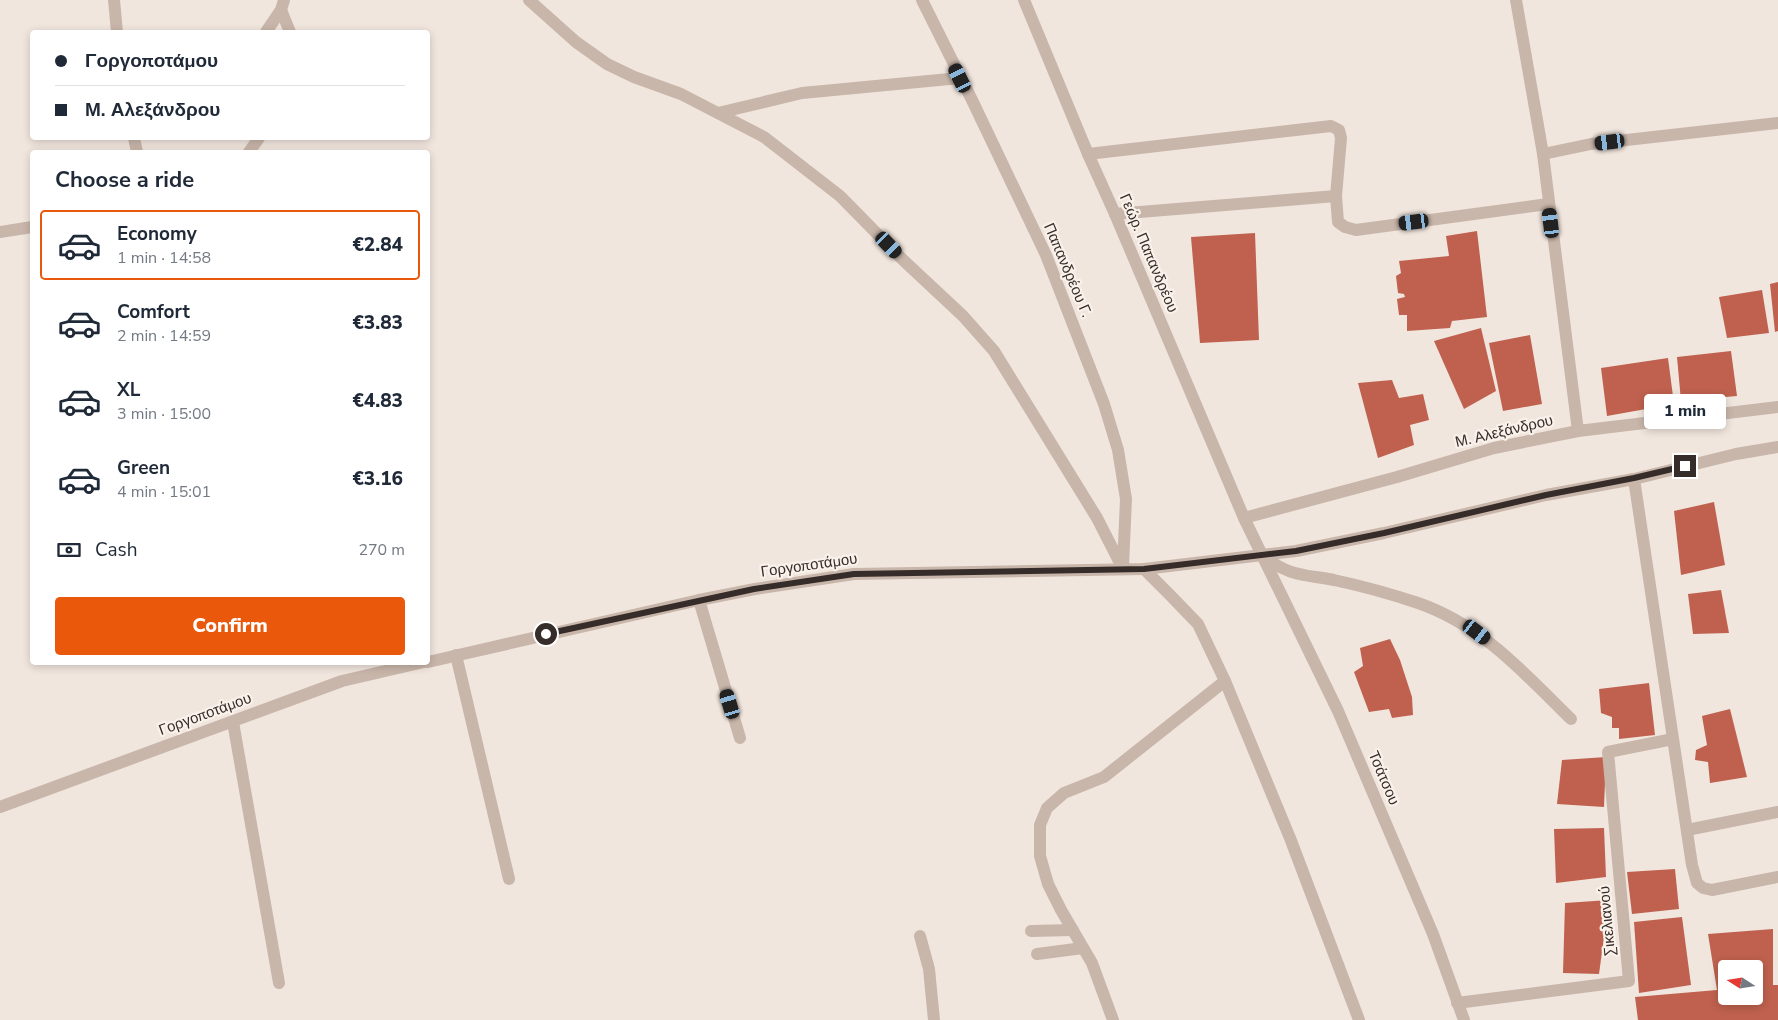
<!DOCTYPE html>
<meta charset="utf-8">
<style>
body{margin:0;font-family:"Nunito Sans",sans-serif;background:#f6f6f7;color:#1f2937;height:100vh;display:flex;flex-direction:column;font-size:19px;white-space:nowrap}
*{box-sizing:border-box;margin:0}
p{font-size:16px;color:#747a83}
.icon{flex:none;width:28px;height:28px;fill:none;stroke:currentColor;stroke-width:2;stroke-linecap:round;stroke-linejoin:round}
.map{position:relative;flex:1;overflow:hidden}
.details{position:absolute;left:30px;top:150px;width:400px;height:515px;display:flex;flex-direction:column;background:#fff;border-radius:5px;box-shadow:0 2px 8px #0003}
.details>*{flex:none}
.banner{position:absolute;left:30px;top:30px;width:400px;height:110px;border-radius:5px;box-shadow:0 2px 8px #0003;display:grid;align-content:center;height:110px;padding:0 25px;background:#fff}
.needle{width:32px;rotate:282deg}
.tools{position:absolute;left:1718px;top:960px;display:grid;gap:10px}
.tools a{display:grid;place-items:center;width:45px;height:45px;border-radius:5px;background:#fff;box-shadow:0 2px 8px #0003;font-size:25px}
.end{position:absolute;width:22px;height:22px;margin:-11px;border:6px solid #362c29;background:#fff;box-shadow:0 0 0 2px #fff}
.from{border-radius:50%}
.bubble{position:absolute;height:35px;border-radius:5px;background:#fff;box-shadow:0 2px 8px #0003;font-size:16px;font-weight:800;line-height:35px;text-align:center}
.car{position:absolute;width:15px;height:30px;margin:-15px -8px;border-radius:6px;box-shadow:0 0 4px 1px #0007;background:linear-gradient(#222 24%,#8ab4d8 0 40%,#222 0 76%,#8ab4d8 0 86%,#222 0)}
.banner b{display:flex;align-items:center;gap:18px;height:48px;font-size:19px}
.banner b+b{border-top:1px solid #e0e1e3}
.banner i{width:12px;height:12px;background:#1f2937}
ul{padding:0;list-style:none}
li{display:flex;align-items:center;gap:15px;height:70px;margin:0 10px 8px;padding:0 15px;border:2px solid transparent;border-radius:5px}
li div{flex:1}
li b{display:block;font-size:19px}
li em{font-style:normal;font-weight:800}
li.active{border-color:#ea580c}
li>.icon{width:45px;height:45px;stroke-width:1.5}
h2{padding:0 25px;font-size:22px;line-height:60px}
.pay{display:flex;align-items:center;gap:12px;height:55px;padding:0 25px;font-size:19px}
.pay p{margin-inline-start:auto}
.button{display:flex;gap:10px;margin-top:auto;padding:10px 25px}
.button a{flex:1;height:58px;border-radius:5px;background:#ea580c;color:#fff;font-size:20px;font-weight:800;line-height:58px;text-align:center}
.map>svg:first-child{display:block}
.building{fill:#bf614e;fill-rule:evenodd}
.lines{fill:none;stroke-linecap:round;stroke-linejoin:round}
.service{stroke:#c9b6aa;stroke-width:12}
.minor{stroke:#c9b6aa;stroke-width:12}
.route{stroke:#362c29;stroke-width:6}
.labels{text-anchor:middle;stroke-width:4.5;stroke-linejoin:round;paint-order:stroke}
.street-label{font-size:15px;fill:#362c29;stroke:#f9f1ea}
</style>
<div class="map">
<svg width="1778" height="1020" viewBox="0 0 1778 1020">
<rect width="100%" height="100%" fill="#f1e6de"/>
<g class="building">
<path d="M1477 231 1487 317 1452 321 1450 328 1407 331V315H1399L1397 299 1405 297 1404 294 1398 293 1396 276 1401 273 1399 261 1449 256 1446 236Z"/>
<path d="M1255 233 1259 340 1200 343 1191 237Z"/>
<path d="M1778 282V331L1775 332 1770 284Z"/>
<path d="M1762 290 1769 333 1727 338 1719 297Z"/>
<path d="M1481 328 1496 391 1464 409 1434 341Z"/>
<path d="M1530 335 1542 404 1503 411 1489 343Z"/>
<path d="M1731 351 1737 396 1681 401 1677 357Z"/>
<path d="M1668 358 1674 404 1607 416 1601 368Z"/>
<path d="M1392 380 1399 398 1423 394 1429 420 1410 425 1414 445 1378 458 1358 383Z"/>
<path d="M1714 502 1725 565 1681 575 1674 511Z"/>
<path d="M1721 590 1729 633 1693 634 1688 594Z"/>
<path d="M1390 639 1400 660 1412 697 1413 715 1392 718 1389 709 1369 712 1354 672 1363 666 1360 648Z"/>
<path d="M1649 683 1655 735 1619 739V728H1612V717L1601 713 1599 689Z"/>
<path d="M1730 709 1747 777 1710 783 1708 762 1695 760 1696 750 1707 745 1702 716Z"/>
<path d="M1606 757 1604 807 1557 804 1562 760Z"/>
<path d="M1604 828 1606 877 1556 883 1554 829Z"/>
<path d="M1675 869 1679 909 1632 914 1627 872Z"/>
<path d="M1609 900 1599 974 1563 973 1565 903Z"/>
<path d="M1682 917 1691 985 1639 993 1634 922Z"/>
<path d="M1773 929V985H1778V1020H1638L1635 997 1717 990 1708 934ZM1726 969H1754V996H1726Z"/>
</g>
<g class="lines">
<g class="service">
<path d="M1031 931 1073 930"/>
<path d="M920 936 929 969 934 1020"/>
<path d="M1037 954 1083 948"/>
<path d="M1113 1020 1092 963 1061 910 1048 884 1040 856V825L1047 808 1064 793 1104 777 1225 681"/>
</g>
<g class="minor">
<path d="M114 0 117 32"/>
<path d="M529 0 576 42 607 64 634 77 681 94 764 137 840 196 901 258 963 316 994 351 1097 518 1123 569"/>
<path d="M922 0 972 100 1046 255 1104 404 1118 450 1126 499 1123 567"/>
<path d="M1024 0 1088 154 1115 214 1244 518 1338 711 1433 934 1464 1020"/>
<path d="M1516 0 1543 154 1578 431"/>
<path d="M281 10 290 32"/>
<path d="M266 32 281 10 284 0"/>
<path d="M718 113 802 93 960 78"/>
<path d="M134 138 137 152"/>
<path d="M249 152 259 138"/>
<path d="M1088 154 1331 126 1339 130 1341 138 1336 196 1338 222 1345 227 1356 230 1548 204"/>
<path d="M1543 154 1591 144 1778 123"/>
<path d="M1115 214 1336 196"/>
<path d="M0 232 32 227"/>
<path d="M1634 479 1692 865 1697 883 1703 888 1712 890 1778 877"/>
<path d="M1244 518 1397 477 1494 448 1578 431 1778 407"/>
<path d="M1263 556C1291 577 1302 574 1334 580 1362 586 1391 594 1418 603 1482 625 1524 673 1571 719"/>
<path d="M1144 569 1169 594 1198 624 1225 681 1290 838 1359 1020"/>
<path d="M699 600 740 738"/>
<path d="M456 655 509 879"/>
<path d="M428 662 699 600 755 589 854 574 1144 569 1296 551 1384 533 1546 495 1634 479 1736 454 1778 447"/>
<path d="M233 722 279 983"/>
<path d="M0 807 342 681 424 662"/>
<path d="M1687 830 1778 812"/>
<path d="M1457 1003 1629 981 1608 752 1673 739"/>
</g>
</g>
<g class="lines">
<path class="route" d="M546 634 754 589 854 574 1144 569 1296 551 1384 533 1546 495 1634 478 1685 466"/>
</g>
<g class="labels">
<g class="street-label">
<text transform="translate(1149 253) rotate(67)" y="5">Γεώρ. Παπανδρέου</text>
<text transform="translate(1068 270) rotate(67)" y="5">Παπανδρέου Γ.</text>
<text transform="translate(1504 431) rotate(-13)" y="5">Μ. Αλεξάνδρου</text>
<text transform="translate(809 565) rotate(-8)" y="5">Γοργοποτάμου</text>
<text transform="translate(205 714) rotate(-20)" y="5">Γοργοποτάμου</text>
<text transform="translate(1384 778) rotate(67)" y="5">Τσάτσου</text>
<text transform="translate(1607 921) rotate(-95)" y="5">Σικελιανού</text>
</g>
</g>
</svg>
<div class="tools">
<a><svg class="needle" viewBox="-14 -14 28 28"><path d="M0-13l5 13h-10z" fill="#e53935"/><path d="M0 13l5-13h-10z" fill="#747a83"/></svg></a>
</div>
<i class="end from" style="left:546px;top:634px"></i>
<i class="end" style="left:1685px;top:466px"></i>
<div class="bubble" style="left:1644px;top:394px;width:82px">1 min</div>
<i class="car" style="left:960px;top:78px;rotate:334deg"></i>
<i class="car" style="left:1610px;top:142px;rotate:263deg"></i>
<i class="car" style="left:1414px;top:222px;rotate:263deg"></i>
<i class="car" style="left:1551px;top:223px;rotate:353deg"></i>
<i class="car" style="left:889px;top:245px;rotate:136deg"></i>
<i class="car" style="left:1477px;top:632px;rotate:127deg"></i>
<i class="car" style="left:730px;top:704px;rotate:343deg"></i>
<div class="banner">
<b><i class="from"></i>Γοργοποτάμου</b>
<b><i></i>Μ. Αλεξάνδρου</b>
</div>
<section class="details">
<h2>Choose a ride</h2>
<ul>
<li class="active"><svg class="icon" aria-label="car" viewBox="0 0 24 24"><path d="M5 17H2v-5l4-1 3-4h7l3 4 3 1v5h-3M9 17h6M6 11h13"/><circle cx="7" cy="17" r="2"/><circle cx="17" cy="17" r="2"/></svg><div><b>Economy</b><p>1 min · 14:58</p></div><em>€2.84</em></li>
<li><svg class="icon" aria-label="car" viewBox="0 0 24 24"><path d="M5 17H2v-5l4-1 3-4h7l3 4 3 1v5h-3M9 17h6M6 11h13"/><circle cx="7" cy="17" r="2"/><circle cx="17" cy="17" r="2"/></svg><div><b>Comfort</b><p>2 min · 14:59</p></div><em>€3.83</em></li>
<li><svg class="icon" aria-label="car" viewBox="0 0 24 24"><path d="M5 17H2v-5l4-1 3-4h7l3 4 3 1v5h-3M9 17h6M6 11h13"/><circle cx="7" cy="17" r="2"/><circle cx="17" cy="17" r="2"/></svg><div><b>XL</b><p>3 min · 15:00</p></div><em>€4.83</em></li>
<li><svg class="icon" aria-label="car" viewBox="0 0 24 24"><path d="M5 17H2v-5l4-1 3-4h7l3 4 3 1v5h-3M9 17h6M6 11h13"/><circle cx="7" cy="17" r="2"/><circle cx="17" cy="17" r="2"/></svg><div><b>Green</b><p>4 min · 15:01</p></div><em>€3.16</em></li>
</ul>
<div class="pay"><svg class="icon" aria-label="cash" viewBox="0 0 24 24"><path d="M3 7h18v10H3z"/><circle cx="12" cy="12" r="2"/></svg>Cash<p>270 m</p></div>
<div class="button"><a>Confirm</a></div>
</section>
</div>
